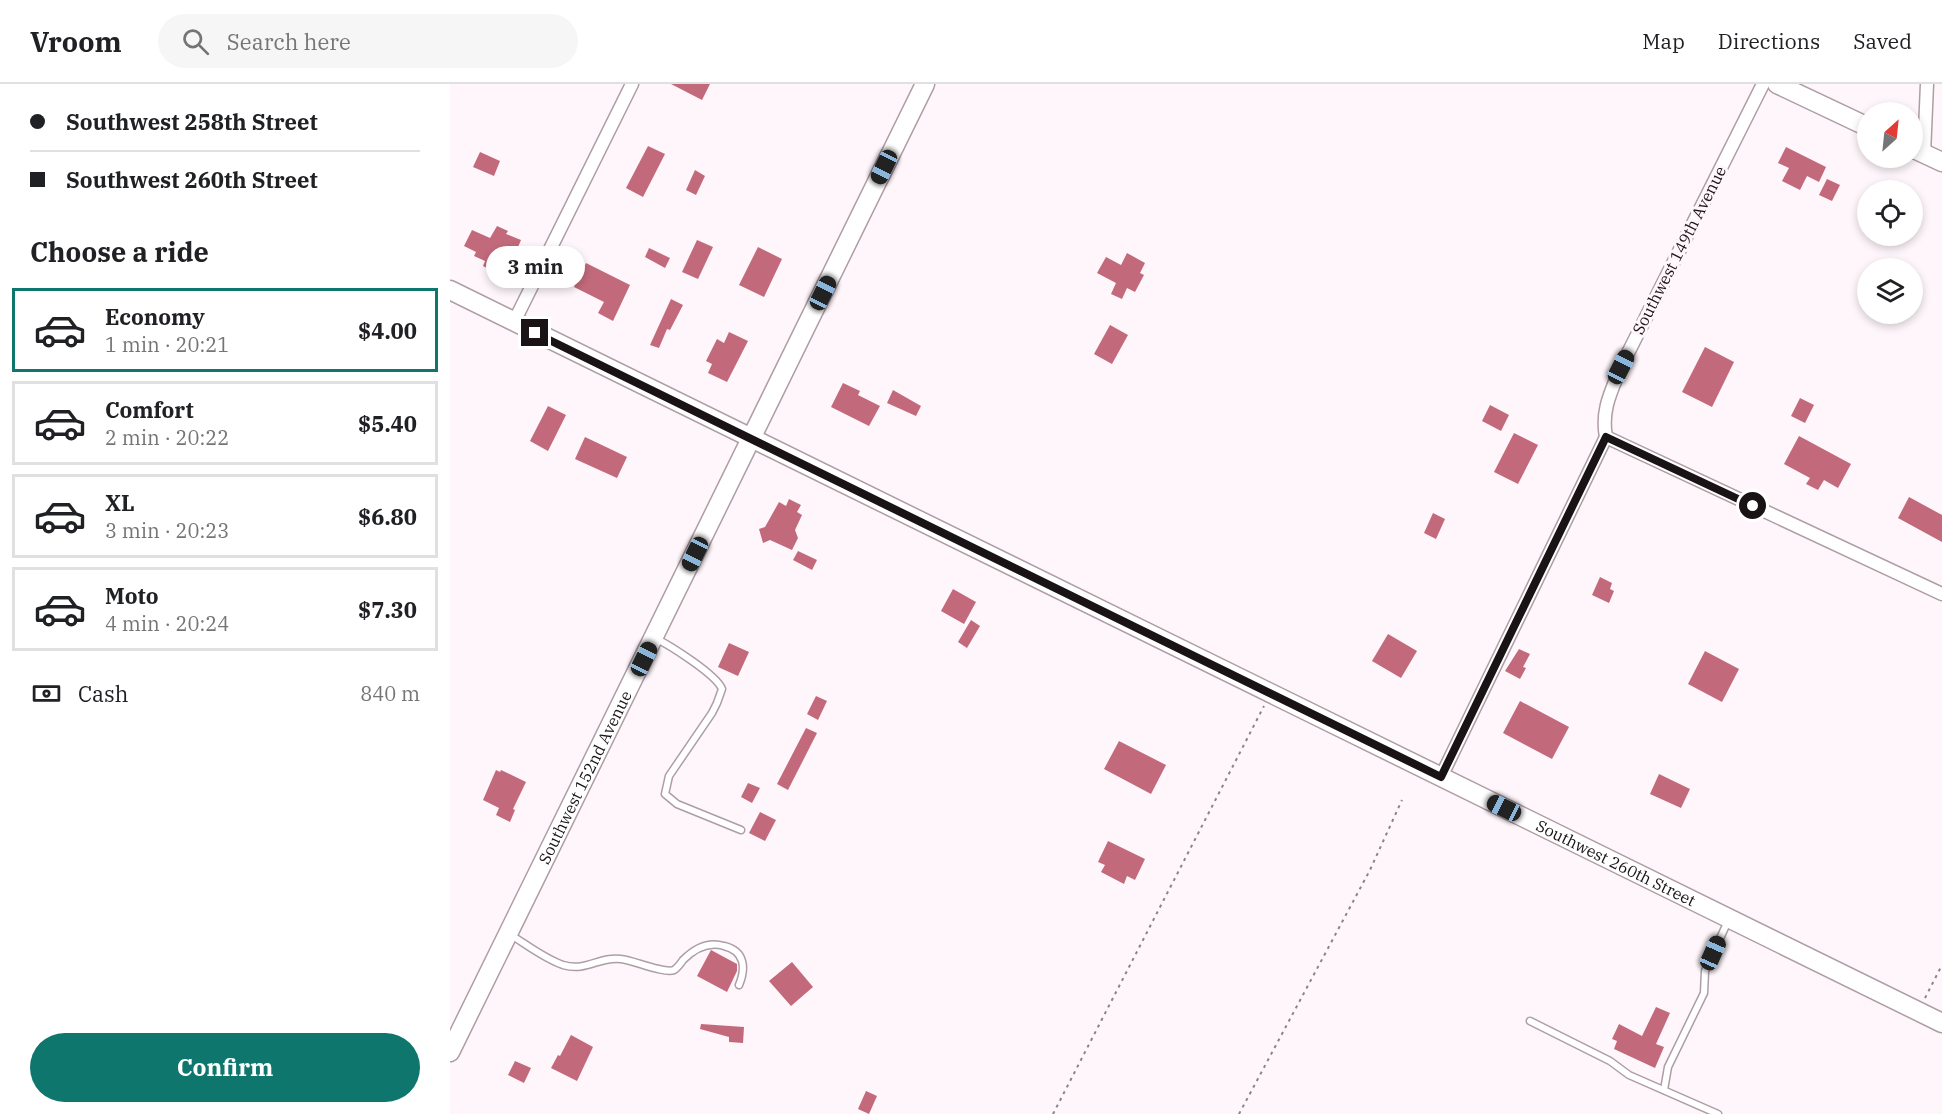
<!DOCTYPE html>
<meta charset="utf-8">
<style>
body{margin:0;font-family:"IBM Plex Serif",serif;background:#f6f6f6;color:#202124;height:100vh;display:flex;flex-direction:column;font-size:22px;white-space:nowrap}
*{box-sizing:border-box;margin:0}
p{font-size:20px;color:#757577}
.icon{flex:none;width:33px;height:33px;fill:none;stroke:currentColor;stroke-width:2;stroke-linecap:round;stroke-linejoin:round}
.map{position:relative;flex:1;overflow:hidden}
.drawer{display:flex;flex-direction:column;background:#fff;width:450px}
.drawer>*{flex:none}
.hud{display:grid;align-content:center;height:132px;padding:0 30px;background:#fff}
.needle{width:39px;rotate:27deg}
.controls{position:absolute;left:1407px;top:18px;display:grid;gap:12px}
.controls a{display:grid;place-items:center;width:66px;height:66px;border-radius:50%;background:#fff;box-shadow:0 3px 9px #0003;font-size:30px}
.end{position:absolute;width:27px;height:27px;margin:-14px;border:8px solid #191316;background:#fff;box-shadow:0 0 0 3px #fff}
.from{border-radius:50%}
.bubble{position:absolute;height:42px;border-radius:21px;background:#fff;box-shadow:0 3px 9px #0003;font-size:20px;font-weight:800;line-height:42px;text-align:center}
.car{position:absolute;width:18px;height:36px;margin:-18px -9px;border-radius:8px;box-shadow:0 0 4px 2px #0007;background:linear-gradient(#222 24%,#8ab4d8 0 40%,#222 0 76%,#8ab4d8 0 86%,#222 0)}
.hud b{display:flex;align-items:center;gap:21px;height:57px;font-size:22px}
.hud b+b{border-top:2px solid #e0e0e0}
.hud i{width:15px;height:15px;background:#202124}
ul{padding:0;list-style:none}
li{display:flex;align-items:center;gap:18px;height:84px;margin:0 12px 9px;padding:0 18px;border:3px solid #e0e0e0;border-radius:0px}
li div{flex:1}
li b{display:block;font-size:22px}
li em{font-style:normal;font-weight:800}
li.current{border-color:#0f766e}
li>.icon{width:54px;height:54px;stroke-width:1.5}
h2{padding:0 30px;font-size:27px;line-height:72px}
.pay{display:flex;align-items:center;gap:15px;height:66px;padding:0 30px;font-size:22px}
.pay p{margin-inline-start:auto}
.cta{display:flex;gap:12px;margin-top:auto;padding:12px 30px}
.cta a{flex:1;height:69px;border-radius:36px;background:#0f766e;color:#fff;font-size:24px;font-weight:800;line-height:69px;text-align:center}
header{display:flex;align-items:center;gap:36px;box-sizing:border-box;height:84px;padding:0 30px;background:#fff;border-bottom:2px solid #e0e0e0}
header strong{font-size:28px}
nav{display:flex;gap:33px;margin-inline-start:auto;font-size:21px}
.search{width:420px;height:54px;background:#f6f6f6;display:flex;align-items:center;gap:15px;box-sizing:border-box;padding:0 21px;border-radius:33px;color:#757577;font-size:22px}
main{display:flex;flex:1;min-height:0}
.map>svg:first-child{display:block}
.building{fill:#c26a7b}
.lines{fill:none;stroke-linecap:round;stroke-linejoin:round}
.lane-casing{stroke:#ae9da5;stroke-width:9}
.street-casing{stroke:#ae9da5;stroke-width:15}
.secondary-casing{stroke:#ae9da5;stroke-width:21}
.path{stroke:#8b8487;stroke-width:2;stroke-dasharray:3 4.5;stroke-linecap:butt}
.lane{stroke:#fff;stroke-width:6}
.street{stroke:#fff;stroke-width:12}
.secondary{stroke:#fff;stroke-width:18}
.route{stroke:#191316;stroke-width:8}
.labels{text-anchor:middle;stroke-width:6;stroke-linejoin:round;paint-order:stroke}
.street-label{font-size:16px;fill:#191316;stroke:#fef6fa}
</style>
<header>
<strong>Vroom</strong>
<div class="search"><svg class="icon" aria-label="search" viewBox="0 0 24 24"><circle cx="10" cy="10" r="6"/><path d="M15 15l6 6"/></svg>Search here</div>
<nav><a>Map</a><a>Directions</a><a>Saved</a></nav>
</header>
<main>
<section class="drawer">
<div class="hud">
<b><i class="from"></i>Southwest 258th Street</b>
<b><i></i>Southwest 260th Street</b>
</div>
<h2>Choose a ride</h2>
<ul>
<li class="current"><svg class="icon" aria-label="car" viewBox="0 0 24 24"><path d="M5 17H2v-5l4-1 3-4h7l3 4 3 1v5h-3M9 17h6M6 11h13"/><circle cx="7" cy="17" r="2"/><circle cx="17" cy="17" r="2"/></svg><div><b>Economy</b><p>1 min · 20:21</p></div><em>$4.00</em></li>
<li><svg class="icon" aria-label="car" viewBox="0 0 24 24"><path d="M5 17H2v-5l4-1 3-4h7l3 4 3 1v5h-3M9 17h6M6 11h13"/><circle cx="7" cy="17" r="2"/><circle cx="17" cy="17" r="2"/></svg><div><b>Comfort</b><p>2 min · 20:22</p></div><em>$5.40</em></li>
<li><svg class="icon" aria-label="car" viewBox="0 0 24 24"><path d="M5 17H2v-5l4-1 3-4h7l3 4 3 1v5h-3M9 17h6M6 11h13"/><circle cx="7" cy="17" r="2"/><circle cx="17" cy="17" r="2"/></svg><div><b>XL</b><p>3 min · 20:23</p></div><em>$6.80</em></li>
<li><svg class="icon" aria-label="car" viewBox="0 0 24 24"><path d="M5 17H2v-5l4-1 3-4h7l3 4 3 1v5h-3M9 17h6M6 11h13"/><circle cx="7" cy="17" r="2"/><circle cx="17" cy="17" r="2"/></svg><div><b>Moto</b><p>4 min · 20:24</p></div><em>$7.30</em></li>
</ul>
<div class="pay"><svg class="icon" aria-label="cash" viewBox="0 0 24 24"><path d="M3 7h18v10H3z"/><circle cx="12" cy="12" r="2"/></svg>Cash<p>840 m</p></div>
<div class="cta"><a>Confirm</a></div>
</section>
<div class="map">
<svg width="1492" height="1030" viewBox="0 0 1492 1030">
<rect width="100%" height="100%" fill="#fef6fa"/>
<g class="building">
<path d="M221 0H260L252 16Z"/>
<path d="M198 62 215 70 193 113 176 104Z"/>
<path d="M1336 63 1376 83 1369 98 1357 92 1350 106 1332 97 1339 84 1328 79Z"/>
<path d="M30 68 50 77 44 92 23 83Z"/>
<path d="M245 86 255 92 246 111 236 106Z"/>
<path d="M1377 95 1390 101 1382 117 1369 111Z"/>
<path d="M47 142 58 147 56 150 71 156 66 168 55 164 43 187 33 182 35 177 24 172 26 168 14 162 22 146 40 154Z"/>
<path d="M247 156 263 163 248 195 232 188Z"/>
<path d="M308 163 332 175 314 213 289 201Z"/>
<path d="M199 164 220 174 215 184 195 173Z"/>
<path d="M677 169 695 179 690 189 694 191 685 208 677 204 672 215 661 210 666 199 647 189 656 173 671 181Z"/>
<path d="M136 179 180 201 163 237 148 229 154 218 124 203Z"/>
<path d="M221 215 233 221 220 246 217 245 209 264 200 261Z"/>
<path d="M660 241 678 251 662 280 644 270Z"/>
<path d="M279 248 298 257 277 298 258 289 262 280 256 277 267 255 274 259Z"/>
<path d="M1255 263 1284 278 1262 323 1232 308Z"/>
<path d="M393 299 410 307 408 311 430 322 419 342 381 323Z"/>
<path d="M443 306 471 322 466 332 437 319Z"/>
<path d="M1350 314 1364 321 1355 339 1341 332Z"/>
<path d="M1040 321 1059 331 1051 347 1032 337Z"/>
<path d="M98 322 116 331 98 367 80 357Z"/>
<path d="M1064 349 1088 361 1068 400 1044 388Z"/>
<path d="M1349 352 1401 380 1388 404 1374 396 1368 406 1356 400 1360 394 1334 380Z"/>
<path d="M135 353 177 373 167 394 125 375Z"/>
<path d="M1459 413 1492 431V458L1448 434Z"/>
<path d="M339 415 351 421 347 428 352 431 345 446 348 454 342 466 320 456 313 459 309 445 315 443 329 418 336 422Z"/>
<path d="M983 429 995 435 986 455 974 449Z"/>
<path d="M348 467 367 476 362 486 343 476Z"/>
<path d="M1150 493 1162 499 1160 505 1164 507 1159 519 1142 511Z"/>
<path d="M503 505 526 518 514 540 491 527Z"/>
<path d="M521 536 530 542 517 564 508 558Z"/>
<path d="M938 550 967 567 951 594 922 577Z"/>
<path d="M279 559 299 568 288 592 268 583Z"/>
<path d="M1069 565 1080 570 1073 583 1076 584 1070 595 1055 587Z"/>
<path d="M1255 567 1289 585 1272 618 1238 600Z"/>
<path d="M366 612 377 617 368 636 357 630Z"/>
<path d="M1070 617 1119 643 1102 675 1053 649Z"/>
<path d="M356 644 367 649 338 706 327 700Z"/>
<path d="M669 657 716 681 701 710 654 685Z"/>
<path d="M46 686 50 688 51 686 76 698 63 725 65 726 60 738 46 731 49 724 33 716Z"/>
<path d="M1209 690 1240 705 1231 724 1200 710Z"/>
<path d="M298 699 310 704 302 719 291 713Z"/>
<path d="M310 728 326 736 315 757 299 749Z"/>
<path d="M658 757 695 775 685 796 677 792 674 800 651 788 655 781 648 778Z"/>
<path d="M261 866 287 880V887L277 908 247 892Z"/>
<path d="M342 878 363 903 341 922 319 897Z"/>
<path d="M1206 923 1220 929 1206 960 1214 963 1205 984 1164 965 1167 957 1162 955 1169 940 1192 952Z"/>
<path d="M251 940 294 943 293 959 279 958V953L250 945Z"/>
<path d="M121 951 143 963 127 997 101 984 108 971 110 972Z"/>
<path d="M65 977 81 984 74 999 58 991Z"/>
<path d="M416 1007 427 1012 419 1030 408 1025Z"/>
</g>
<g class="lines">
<g class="lane-casing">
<g id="lane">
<path d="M205 554C219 561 266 590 272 605L267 619 262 629 219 692 215 710 227 720 291 746"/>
<path d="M61 851C77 861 95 875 113 881 137 888 149 872 171 875 183 876 214 890 224 886 227 884 231 879 233 876 244 865 258 857 274 862 295 867 296 884 289 901"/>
<path d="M1080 937 1160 977 1179 991 1268 1030"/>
<path d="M1214 1006 1218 983 1254 909 1255 887 1278 837"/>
</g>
</g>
<g class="street-casing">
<g id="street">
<path d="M1474 70 1477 0"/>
<path d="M64 238 182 0"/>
<path d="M1156 353 1492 510"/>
<path d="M991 693 1156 353C1151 326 1161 308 1171 283L1313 0"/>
</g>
</g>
<g class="secondary-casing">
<g id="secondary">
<path d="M1327 0 1418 43"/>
<path d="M1462 64 1492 78"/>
<path id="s1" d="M0 206 1492 939"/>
<path id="s2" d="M0 968 475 0"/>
</g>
</g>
<g class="path">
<path d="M1475 914 1492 881"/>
<path d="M603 1030 814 622"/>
<path d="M789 1030 920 786 952 716"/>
</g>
<use href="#lane" class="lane"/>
<use href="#street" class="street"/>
<use href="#secondary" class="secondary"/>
</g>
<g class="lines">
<path class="route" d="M85 249 991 693 1156 353 1303 422"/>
</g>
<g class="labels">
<g class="street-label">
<text transform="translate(1229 166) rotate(-63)" y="6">Southwest 149th Avenue</text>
<text dy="6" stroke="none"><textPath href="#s2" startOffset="306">Southwest 152nd Avenue</textPath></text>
<text dy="6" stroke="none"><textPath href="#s1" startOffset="1299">Southwest 260th Street</textPath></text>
</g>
</g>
</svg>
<div class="controls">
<a><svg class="needle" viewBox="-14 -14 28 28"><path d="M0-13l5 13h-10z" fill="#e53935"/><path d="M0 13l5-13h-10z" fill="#757577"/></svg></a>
<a><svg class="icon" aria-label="locate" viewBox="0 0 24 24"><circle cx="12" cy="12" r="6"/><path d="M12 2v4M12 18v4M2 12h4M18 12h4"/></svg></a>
<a><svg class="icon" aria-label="layers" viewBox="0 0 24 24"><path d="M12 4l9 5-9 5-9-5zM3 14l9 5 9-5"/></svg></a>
</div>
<i class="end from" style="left:1303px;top:422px"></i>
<i class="end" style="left:85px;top:249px"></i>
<div class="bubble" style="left:36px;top:162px;width:99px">3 min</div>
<i class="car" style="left:434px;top:83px;rotate:206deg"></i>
<i class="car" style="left:373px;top:209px;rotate:26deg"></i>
<i class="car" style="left:1171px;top:283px;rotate:27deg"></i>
<i class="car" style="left:245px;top:470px;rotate:206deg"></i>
<i class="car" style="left:194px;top:575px;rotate:26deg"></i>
<i class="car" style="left:1054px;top:724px;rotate:296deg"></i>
<i class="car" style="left:1263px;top:869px;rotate:24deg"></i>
</div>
</main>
